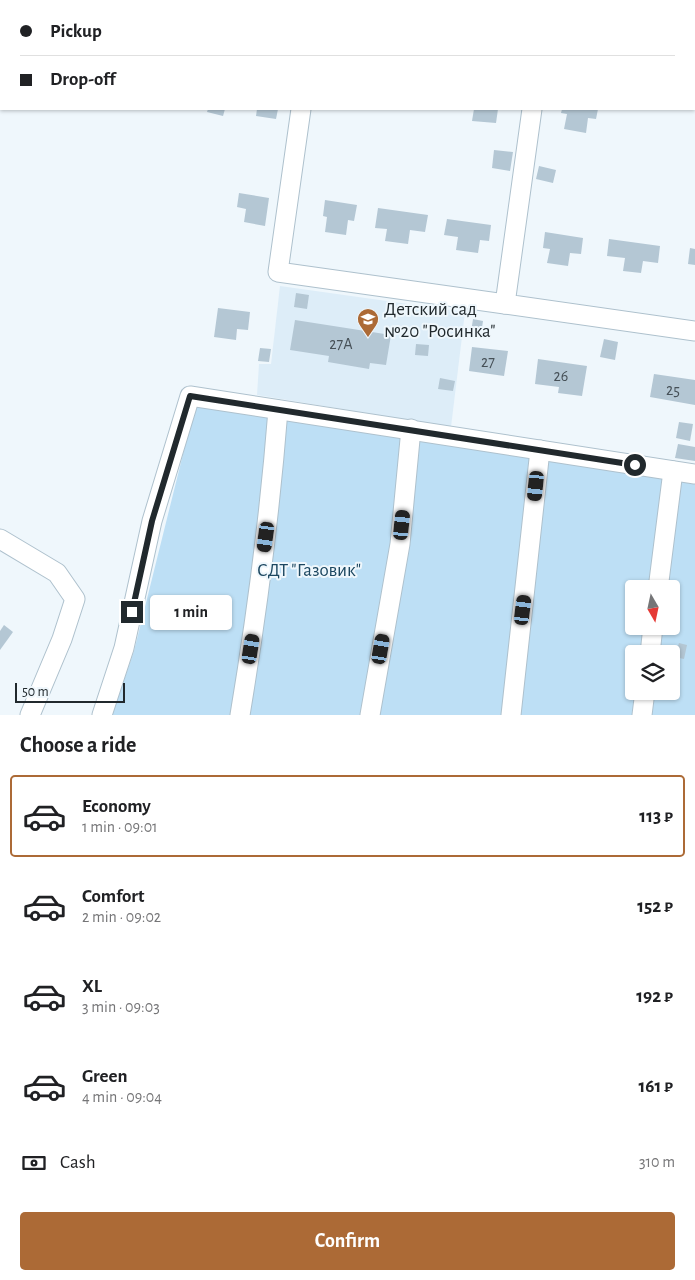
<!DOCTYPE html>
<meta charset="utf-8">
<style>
body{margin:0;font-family:"Alegreya Sans",sans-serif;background:#f2f2f2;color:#202124;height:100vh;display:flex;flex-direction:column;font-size:19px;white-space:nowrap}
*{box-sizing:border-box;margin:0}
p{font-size:16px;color:#757577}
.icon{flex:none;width:28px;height:28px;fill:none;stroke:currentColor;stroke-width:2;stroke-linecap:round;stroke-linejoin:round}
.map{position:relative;height:715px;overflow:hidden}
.sheet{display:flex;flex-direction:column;background:#fff;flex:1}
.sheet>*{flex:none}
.banner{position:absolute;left:0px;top:0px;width:695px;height:110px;box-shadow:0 1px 4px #0004;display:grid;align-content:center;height:110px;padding:0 20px;background:#fff}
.needle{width:32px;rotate:171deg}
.buttons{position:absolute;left:625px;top:580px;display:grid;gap:10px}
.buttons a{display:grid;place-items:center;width:55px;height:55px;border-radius:5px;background:#fff;box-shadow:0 1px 4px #0004;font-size:25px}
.scale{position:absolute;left:15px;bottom:12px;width:110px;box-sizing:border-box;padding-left:5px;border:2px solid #21292d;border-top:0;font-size:14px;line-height:18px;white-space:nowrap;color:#21292d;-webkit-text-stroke:4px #eff7fc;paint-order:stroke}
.end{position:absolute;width:22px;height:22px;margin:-11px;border:6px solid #21292d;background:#fff;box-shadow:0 0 0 2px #fff}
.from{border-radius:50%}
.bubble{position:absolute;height:35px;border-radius:5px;background:#fff;box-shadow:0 1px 4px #0004;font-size:16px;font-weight:600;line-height:35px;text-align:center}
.car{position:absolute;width:15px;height:30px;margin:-15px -8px;border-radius:6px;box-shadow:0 0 4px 1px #0007;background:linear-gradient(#222 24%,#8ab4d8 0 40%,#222 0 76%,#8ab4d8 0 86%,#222 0)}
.banner b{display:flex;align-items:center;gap:18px;height:48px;font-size:19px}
.banner b+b{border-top:1px solid #e0e0e0}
.banner i{width:12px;height:12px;background:#202124}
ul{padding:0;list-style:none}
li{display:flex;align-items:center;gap:15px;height:82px;margin:0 10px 8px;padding:0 10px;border:2px solid transparent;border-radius:5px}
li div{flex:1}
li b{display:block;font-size:19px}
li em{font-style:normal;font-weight:600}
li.active{border-color:#ac6a36}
li>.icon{width:45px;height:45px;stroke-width:1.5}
h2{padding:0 20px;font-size:22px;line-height:60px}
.pay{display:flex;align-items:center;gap:12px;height:55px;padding:0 20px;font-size:19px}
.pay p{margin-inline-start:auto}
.action{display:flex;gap:10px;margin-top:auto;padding:10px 20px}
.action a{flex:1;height:58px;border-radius:5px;background:#ac6a36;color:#fff;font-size:20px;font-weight:600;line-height:58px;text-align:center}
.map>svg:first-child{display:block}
.built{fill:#ddedf8}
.green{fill:#bddff5;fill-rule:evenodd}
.building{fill:#b4c7d4}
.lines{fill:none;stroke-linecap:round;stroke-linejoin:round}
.minor-casing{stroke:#aec1cd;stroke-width:21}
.minor{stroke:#fff;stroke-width:19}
.route{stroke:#21292d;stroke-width:6}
.labels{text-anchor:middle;stroke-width:4;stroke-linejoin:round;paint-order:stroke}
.number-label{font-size:16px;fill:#465057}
.poi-label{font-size:19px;fill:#21292d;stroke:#eff7fc;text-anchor:start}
.park-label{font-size:19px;fill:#1c4760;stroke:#eff7fc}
</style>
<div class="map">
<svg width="695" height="715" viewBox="0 0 695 715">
<rect width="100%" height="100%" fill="#eff7fc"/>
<path class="built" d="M280 286 465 312 451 427 257 395 259 364H271Z"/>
<path class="green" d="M196 402 695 483V715H112L134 651ZM634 589H671V626H634ZM634 654H671V691H634Z"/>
<g class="building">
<path d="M208 109H225L223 116 207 112Z"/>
<path d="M257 109H278L276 119 256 116Z"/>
<path d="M474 109H498L496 123 472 121Z"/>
<path d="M562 109H598L596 119 588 118 586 133 564 129 567 114 561 113Z"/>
<path d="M494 150 513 152 510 171 492 168Z"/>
<path d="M539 166 556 170 553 183 536 179Z"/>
<path d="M239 193 269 198 265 226 244 222 246 209 237 207Z"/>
<path d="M325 200 357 205 354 221 348 220 346 235 325 232 327 217 323 216Z"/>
<path d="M378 208 428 215 425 232 410 230 408 244 385 241 387 229 375 228Z"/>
<path d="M447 219 491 225 489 241 480 240 478 253 456 250 458 237 444 235Z"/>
<path d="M545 232 583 238 581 254 570 253 568 266 547 263 550 249 543 248Z"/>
<path d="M609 239 660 246 658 263 643 261 641 273 623 271 625 258 607 256Z"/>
<path d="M690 248 695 249V265L688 264Z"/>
<path d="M296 293 309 295 307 309 294 307Z"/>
<path d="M218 308 250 312 248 330 237 329 236 340 214 337Z"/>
<path d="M473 319 483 321 481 334 471 332Z"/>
<path d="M295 320 391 335 386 365 370 363 369 369 328 362 329 356 290 350Z"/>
<path d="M604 339 618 342 615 360 600 357Z"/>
<path d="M416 344 429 345 428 356 415 355Z"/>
<path d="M472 347 508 351 504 376 469 371Z"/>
<path d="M260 348 271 349 269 362 258 361Z"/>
<path d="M538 359 587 366 582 396 558 393 559 387 535 384Z"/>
<path d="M654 374 695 380V405L650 397Z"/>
<path d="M440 378 455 381 453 391 438 389Z"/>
<path d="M679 422 693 424 690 441 676 438Z"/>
<path d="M678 444 695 447V461L675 458Z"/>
<path d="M4 625 13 632 0 650V631Z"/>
<path d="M679 643 687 645 684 659 675 657Z"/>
</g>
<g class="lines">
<g class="minor-casing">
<g id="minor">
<path d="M316 1V0"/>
<path d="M545 1V0"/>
<path d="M301 109 278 272 505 304"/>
<path d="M532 109 505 304 695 331"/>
<path d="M0 539 57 573 75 599 62 639 30 715"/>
<path d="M658 589 673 471"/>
<path d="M650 654 653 626"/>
<path d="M102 715 124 648 152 521 190 396 695 474"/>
<path d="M240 715C257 613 270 512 278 410"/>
<path d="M370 715 400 544 411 429"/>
<path d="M511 715 540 450"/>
<path d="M642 715 645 691"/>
</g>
</g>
<use href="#minor" class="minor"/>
</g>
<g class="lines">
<path class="route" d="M132 612 152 521 190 396 635 465"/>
</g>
<defs>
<g id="school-pin" transform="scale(1.125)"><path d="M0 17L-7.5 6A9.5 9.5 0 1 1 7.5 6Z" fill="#ac6a36" stroke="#eff7fc"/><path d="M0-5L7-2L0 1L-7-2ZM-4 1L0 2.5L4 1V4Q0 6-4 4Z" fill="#fff"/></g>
</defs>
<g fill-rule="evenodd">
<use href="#school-pin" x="368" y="319"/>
</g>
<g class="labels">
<g class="number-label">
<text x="341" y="349">27А</text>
<text x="488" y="367">27</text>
<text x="561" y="381">26</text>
<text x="673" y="395">25</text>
</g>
<g class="poi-label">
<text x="384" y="315">Детский сад<tspan x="384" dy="22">№20 "Росинка"</tspan></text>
</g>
<g class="park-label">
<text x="309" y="576">СДТ "Газовик"</text>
</g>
</g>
</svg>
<div class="buttons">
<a><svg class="needle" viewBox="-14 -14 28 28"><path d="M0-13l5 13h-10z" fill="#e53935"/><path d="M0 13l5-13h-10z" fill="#757577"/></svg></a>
<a><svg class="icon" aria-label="layers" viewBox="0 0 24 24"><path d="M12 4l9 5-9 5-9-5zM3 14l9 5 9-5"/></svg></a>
</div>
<div class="scale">50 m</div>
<i class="end from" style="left:635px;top:465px"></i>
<i class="end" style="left:132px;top:612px"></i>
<div class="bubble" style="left:150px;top:595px;width:82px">1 min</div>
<i class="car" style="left:536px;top:486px;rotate:186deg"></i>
<i class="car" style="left:402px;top:525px;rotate:6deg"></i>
<i class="car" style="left:266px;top:537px;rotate:188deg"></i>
<i class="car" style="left:523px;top:610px;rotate:7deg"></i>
<i class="car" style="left:251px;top:649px;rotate:9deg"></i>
<i class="car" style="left:381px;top:649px;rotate:10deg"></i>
<div class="banner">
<b><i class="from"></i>Pickup</b>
<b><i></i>Drop-off</b>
</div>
</div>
<section class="sheet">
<h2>Choose a ride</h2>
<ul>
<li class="active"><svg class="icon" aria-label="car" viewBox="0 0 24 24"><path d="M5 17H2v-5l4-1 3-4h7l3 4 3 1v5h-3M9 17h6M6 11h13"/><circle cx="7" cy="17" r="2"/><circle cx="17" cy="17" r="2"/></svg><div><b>Economy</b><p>1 min · 09:01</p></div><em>113 ₽</em></li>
<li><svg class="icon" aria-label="car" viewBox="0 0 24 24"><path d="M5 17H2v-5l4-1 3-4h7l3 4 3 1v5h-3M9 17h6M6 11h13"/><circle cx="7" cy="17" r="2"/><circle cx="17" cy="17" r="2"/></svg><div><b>Comfort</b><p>2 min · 09:02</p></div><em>152 ₽</em></li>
<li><svg class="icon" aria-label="car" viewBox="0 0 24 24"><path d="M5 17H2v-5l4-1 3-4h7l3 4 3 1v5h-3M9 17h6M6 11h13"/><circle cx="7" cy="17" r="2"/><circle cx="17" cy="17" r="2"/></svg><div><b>XL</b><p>3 min · 09:03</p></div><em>192 ₽</em></li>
<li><svg class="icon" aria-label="car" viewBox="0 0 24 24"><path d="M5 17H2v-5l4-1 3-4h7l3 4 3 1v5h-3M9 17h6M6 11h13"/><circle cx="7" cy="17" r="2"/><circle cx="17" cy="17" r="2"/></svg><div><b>Green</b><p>4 min · 09:04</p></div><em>161 ₽</em></li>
</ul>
<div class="pay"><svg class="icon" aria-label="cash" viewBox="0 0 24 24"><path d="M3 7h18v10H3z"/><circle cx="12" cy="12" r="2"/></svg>Cash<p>310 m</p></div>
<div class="action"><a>Confirm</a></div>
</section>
